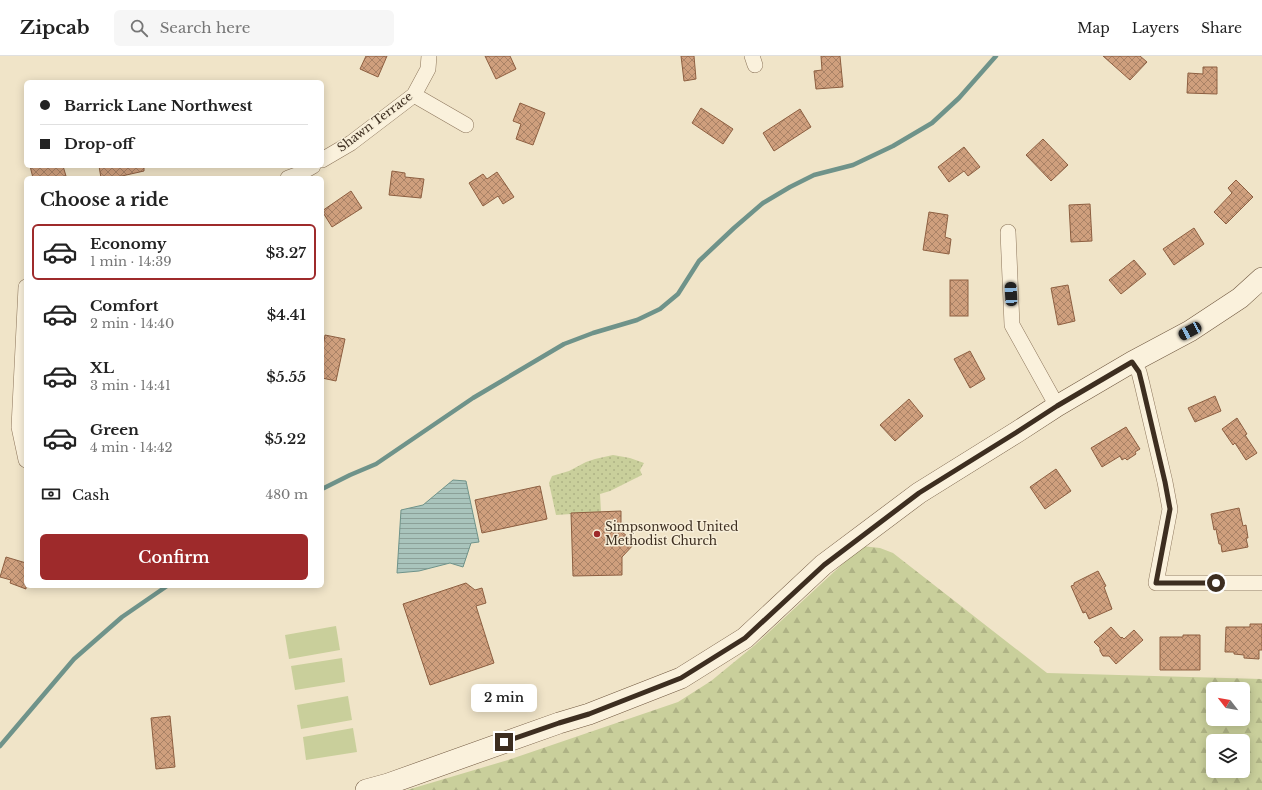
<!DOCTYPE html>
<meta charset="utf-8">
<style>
body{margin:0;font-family:"Libre Baskerville",serif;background:#f6f6f6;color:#222;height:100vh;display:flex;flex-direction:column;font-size:15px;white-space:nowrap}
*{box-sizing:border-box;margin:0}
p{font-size:13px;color:#767676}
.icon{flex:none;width:22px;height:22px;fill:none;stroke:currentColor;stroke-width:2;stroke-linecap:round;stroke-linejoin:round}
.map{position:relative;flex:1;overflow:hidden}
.side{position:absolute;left:24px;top:120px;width:300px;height:412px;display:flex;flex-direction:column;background:#fff;border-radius:6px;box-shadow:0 2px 10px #0003}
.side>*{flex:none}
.guide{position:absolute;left:24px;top:24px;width:300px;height:88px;border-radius:6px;box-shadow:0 2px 10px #0003;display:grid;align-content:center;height:88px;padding:0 16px;background:#fff}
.needle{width:26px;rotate:301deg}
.buttons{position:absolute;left:1206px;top:626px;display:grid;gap:8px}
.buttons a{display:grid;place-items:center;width:44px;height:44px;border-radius:6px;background:#fff;box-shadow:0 2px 10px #0003;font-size:20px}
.end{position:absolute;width:18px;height:18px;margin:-9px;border:5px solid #3d2e20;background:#fff;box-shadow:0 0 0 2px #fff}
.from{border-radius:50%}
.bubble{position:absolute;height:28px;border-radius:6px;background:#fff;box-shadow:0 2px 10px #0003;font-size:13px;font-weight:600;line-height:28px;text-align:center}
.car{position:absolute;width:12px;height:24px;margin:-12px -6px;border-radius:5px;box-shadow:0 0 3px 1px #0007;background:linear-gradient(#222 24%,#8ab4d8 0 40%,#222 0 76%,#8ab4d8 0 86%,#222 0)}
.guide b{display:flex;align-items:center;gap:14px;height:38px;font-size:15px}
.guide b+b{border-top:1px solid #e0e0e0}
.guide i{width:10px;height:10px;background:#222}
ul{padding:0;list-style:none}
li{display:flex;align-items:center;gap:12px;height:56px;margin:0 8px 6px;padding:0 8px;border:2px solid transparent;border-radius:6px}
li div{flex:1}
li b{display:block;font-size:15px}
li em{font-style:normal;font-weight:600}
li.active{border-color:#9e2a2b}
li>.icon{width:36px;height:36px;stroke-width:1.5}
h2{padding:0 16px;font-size:18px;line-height:48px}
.pay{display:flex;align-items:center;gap:10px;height:44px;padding:0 16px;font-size:15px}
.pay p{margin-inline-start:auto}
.primary-button{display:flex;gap:8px;margin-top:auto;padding:8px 16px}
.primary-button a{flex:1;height:46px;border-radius:6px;background:#9e2a2b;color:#fff;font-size:16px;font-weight:600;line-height:46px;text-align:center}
header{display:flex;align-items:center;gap:24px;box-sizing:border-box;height:56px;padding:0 20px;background:#fff;border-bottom:1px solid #e0e0e0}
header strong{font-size:19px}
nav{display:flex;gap:22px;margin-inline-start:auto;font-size:14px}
.search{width:280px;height:36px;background:#f6f6f6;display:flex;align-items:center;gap:10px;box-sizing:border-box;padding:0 14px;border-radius:6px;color:#767676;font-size:15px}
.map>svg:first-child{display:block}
.grass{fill:url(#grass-dots)}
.forest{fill:url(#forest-firs);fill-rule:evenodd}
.pitch{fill:#c9cf9b}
.water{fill:url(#water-rules);stroke:#6f938a}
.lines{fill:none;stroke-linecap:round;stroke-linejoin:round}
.stream{stroke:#6f938a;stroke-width:4.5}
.building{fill:url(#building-cross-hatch);stroke:#8d5f41}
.street-casing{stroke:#8d765c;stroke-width:16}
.secondary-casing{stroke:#6f573f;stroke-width:22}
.street{stroke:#faf1dc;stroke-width:15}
.secondary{stroke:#faf1dc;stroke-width:21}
.route{stroke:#3d2e20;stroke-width:5}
.poi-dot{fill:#9e2a2b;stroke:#f7eed8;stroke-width:1.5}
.labels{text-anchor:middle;stroke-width:3;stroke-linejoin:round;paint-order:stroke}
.street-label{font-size:12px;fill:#3d2e20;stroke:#f7eed8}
.poi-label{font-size:12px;fill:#3d2e20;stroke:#f7eed8;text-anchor:start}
</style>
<header>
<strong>Zipcab</strong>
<div class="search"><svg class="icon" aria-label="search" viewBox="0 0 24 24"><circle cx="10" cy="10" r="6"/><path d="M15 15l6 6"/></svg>Search here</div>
<nav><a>Map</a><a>Layers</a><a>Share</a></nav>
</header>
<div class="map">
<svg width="1262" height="734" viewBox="0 0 1262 734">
<defs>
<pattern id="grass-dots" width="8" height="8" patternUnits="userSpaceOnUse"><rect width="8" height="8" fill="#c9cf9b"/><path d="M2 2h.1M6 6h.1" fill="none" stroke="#aeb285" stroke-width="1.8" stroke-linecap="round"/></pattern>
<pattern id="forest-firs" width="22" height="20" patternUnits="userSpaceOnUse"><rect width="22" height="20" fill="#c9cf9b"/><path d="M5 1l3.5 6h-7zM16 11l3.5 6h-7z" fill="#aeb285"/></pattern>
<pattern id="water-rules" width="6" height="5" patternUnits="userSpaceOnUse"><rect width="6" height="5" fill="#a9c4bc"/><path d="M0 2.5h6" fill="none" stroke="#8ba098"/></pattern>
<pattern id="building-cross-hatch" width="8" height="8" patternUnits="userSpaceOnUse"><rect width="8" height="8" fill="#cf9f7d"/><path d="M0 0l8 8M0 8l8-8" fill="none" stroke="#a98266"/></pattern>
</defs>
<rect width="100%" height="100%" fill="#f0e4c8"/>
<path class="grass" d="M613 399 630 402 644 407 640 414 642 419 610 435 600 438 601 456 556 459 549 427 552 420 569 415 586 406 595 403Z"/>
<path class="forest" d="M862 490 880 492 893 497 1047 617 1262 623V734H407L508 704 678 646 711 625 755 589ZM1213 633H1243V663H1213ZM1213 685H1243V715H1213Z"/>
<g class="pitch">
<path d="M336 570 340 594 289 603 285 579Z"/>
<path d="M342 602 345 626 295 634 291 610Z"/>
<path d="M348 640 352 664 301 673 297 649Z"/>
<path d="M353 672 357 696 306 704 303 681Z"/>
</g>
<path class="water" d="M453 424 466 425 479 486 471 487 463 511 450 507 419 515 397 517 401 454 423 449Z"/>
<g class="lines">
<g class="stream">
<path d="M322 433 350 419 376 408 473 342 564 288 593 277 637 264 660 253 678 238 699 205 734 172 763 147 790 131 814 119 853 109 893 90 932 67 959 42 996 0"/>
<path d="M0 690 74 603 122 561 167 530"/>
</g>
</g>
<g class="building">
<path d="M366 0H387L378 21 360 13Z"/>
<path d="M485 0H510L516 13 496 23Z"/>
<path d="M681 0H694L696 23 684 25Z"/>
<path d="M821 0H840L843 31 816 33 814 15 822 14Z"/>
<path d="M1103 0H1140L1147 6 1130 24Z"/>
<path d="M1203 11H1217V38L1187 37 1188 17 1203 18Z"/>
<path d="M520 47 545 57 533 89 516 83 521 68 513 65Z"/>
<path d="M701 52 733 73 723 88 692 67Z"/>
<path d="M800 53 811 71 774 95 763 77Z"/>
<path d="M1043 83 1068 109 1051 125 1026 99Z"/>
<path d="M964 91 980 111 968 120 964 115 949 126 938 111Z"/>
<path d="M30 110H63L66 120 57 122H33Z"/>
<path d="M99 110H144V115L113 122H101Z"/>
<path d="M392 115 405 117V121L424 123 421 142 389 139Z"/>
<path d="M497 116 514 141 503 148 498 140 483 150 469 127 483 118 487 123Z"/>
<path d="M1236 124 1253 141 1226 168 1214 156 1232 137 1228 132Z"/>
<path d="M351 135 362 152 332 171 322 155Z"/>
<path d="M1090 148 1092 185 1071 186 1069 149Z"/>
<path d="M929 156 948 159 945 181 951 183 949 198 923 194Z"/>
<path d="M1194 172 1204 188 1174 209 1163 193Z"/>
<path d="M1134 204 1146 218 1121 238 1109 224Z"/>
<rect x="950" y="224" width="18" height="36"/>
<path d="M1068 229 1075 265 1058 269 1051 232Z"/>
<path d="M325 279 345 283 336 325 322 322V296Z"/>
<path d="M970 295 985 323 970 332 954 303Z"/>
<path d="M1215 340 1221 355 1195 366 1188 352Z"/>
<path d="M909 343 923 360 895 385 880 369Z"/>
<path d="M1237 362 1247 378 1245 379 1257 397 1246 404 1235 387 1233 389 1222 373Z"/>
<path d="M1126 371 1140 393 1135 396 1136 398 1127 404 1125 402 1122 404 1120 400 1102 411 1091 392Z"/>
<path d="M1056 413 1071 435 1045 453 1030 431Z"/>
<path d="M540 430 547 463 482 477 475 444Z"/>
<path d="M1239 452 1243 470 1246 469 1248 482H1246L1248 491 1222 496 1221 488H1219L1216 473 1214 474 1211 458Z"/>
<path d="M621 455V475L635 487 622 501V519L573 520 571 457Z"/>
<path d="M6 501 26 507V533L10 527 11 524 0 521Z"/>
<path d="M1098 515 1106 530 1104 531 1112 553 1089 563 1086 556 1083 557 1071 530 1074 529V527Z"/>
<path d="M466 527 475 534 482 532 486 547 476 550 494 607 430 629 403 548Z"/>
<path d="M1250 568H1262V594H1259V603L1244 602V599L1234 598V596H1225L1226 571H1250Z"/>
<path d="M1111 571 1121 582 1122 581 1124 583 1134 574 1143 584 1116 608 1109 600H1103L1100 595V592L1094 586Z"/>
<path d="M1183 579H1200V614H1160V581H1183Z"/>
<path d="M170 660 175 711 156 713 151 662Z"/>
</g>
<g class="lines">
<g class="street-casing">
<g id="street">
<path d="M752 0 755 9"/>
<path d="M414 39 466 69"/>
<path d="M322 104 351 87 414 39 428 13 429 0"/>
<path d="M288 122 299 118 313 110"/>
<path d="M1008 176 1012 269 1057 350"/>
<path d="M26 231 19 371 26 404"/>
<path d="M1132 306 1139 316 1142 328 1165 426 1170 453 1156 527H1262"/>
</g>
</g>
<g class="secondary-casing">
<path id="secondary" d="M366 734 388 728 559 667 589 658 681 622 745 582 823 509 919 437 1017 376 1057 350 1132 306 1190 275 1240 242 1262 222"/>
</g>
<use href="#street" class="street"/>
<use href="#secondary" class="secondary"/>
</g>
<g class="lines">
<path class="route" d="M504 686 559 667 589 658 681 622 745 582 824 509 919 437 1017 376 1057 350 1132 306 1139 316 1142 328 1165 426 1170 453 1156 527H1216"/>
</g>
<circle class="poi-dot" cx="597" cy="478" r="4"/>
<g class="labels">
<g class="street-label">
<text transform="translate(375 66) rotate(-37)" y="4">Shawn Terrace</text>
</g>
<g class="poi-label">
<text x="605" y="475">Simpsonwood United<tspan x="605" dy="14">Methodist Church</tspan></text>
</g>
</g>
</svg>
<div class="buttons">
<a><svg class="needle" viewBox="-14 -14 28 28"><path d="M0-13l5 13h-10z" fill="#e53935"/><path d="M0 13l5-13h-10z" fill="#767676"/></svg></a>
<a><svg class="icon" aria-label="layers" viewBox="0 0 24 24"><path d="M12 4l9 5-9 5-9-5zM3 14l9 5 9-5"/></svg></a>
</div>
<i class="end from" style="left:1216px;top:527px"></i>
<i class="end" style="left:504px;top:686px"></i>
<div class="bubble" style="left:471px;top:628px;width:66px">2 min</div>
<i class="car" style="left:1011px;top:238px;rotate:357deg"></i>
<i class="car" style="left:1190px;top:275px;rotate:242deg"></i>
<div class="guide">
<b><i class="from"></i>Barrick Lane Northwest</b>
<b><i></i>Drop-off</b>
</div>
<section class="side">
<h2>Choose a ride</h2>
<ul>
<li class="active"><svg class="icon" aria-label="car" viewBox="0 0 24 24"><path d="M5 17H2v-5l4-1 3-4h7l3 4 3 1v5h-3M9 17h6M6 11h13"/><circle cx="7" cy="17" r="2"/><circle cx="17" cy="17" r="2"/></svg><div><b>Economy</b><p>1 min · 14:39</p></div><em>$3.27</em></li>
<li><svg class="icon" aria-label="car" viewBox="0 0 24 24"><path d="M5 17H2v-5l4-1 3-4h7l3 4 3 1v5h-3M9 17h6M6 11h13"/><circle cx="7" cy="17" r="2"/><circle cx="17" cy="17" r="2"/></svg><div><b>Comfort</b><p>2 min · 14:40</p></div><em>$4.41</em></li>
<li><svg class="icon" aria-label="car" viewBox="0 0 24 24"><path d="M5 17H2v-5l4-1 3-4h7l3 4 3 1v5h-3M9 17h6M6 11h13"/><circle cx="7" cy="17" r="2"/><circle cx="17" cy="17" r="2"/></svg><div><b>XL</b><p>3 min · 14:41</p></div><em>$5.55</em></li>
<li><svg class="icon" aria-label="car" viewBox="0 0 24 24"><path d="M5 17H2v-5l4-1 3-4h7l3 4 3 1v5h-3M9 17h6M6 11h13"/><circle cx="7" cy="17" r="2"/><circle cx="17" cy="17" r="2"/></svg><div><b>Green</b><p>4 min · 14:42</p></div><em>$5.22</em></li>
</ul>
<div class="pay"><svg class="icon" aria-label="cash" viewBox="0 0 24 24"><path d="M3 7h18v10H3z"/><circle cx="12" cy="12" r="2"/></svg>Cash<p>480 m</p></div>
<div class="primary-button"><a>Confirm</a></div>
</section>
</div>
